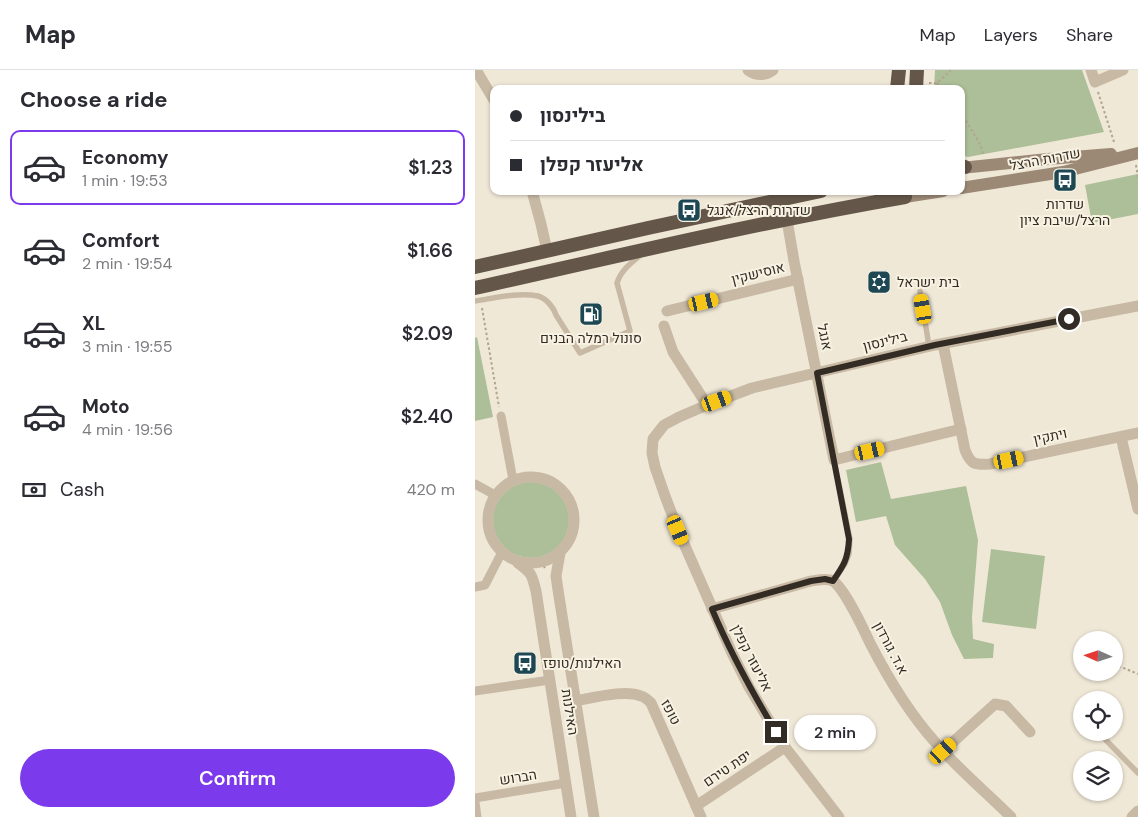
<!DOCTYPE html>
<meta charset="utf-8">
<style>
body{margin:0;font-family:"DM Sans",Heebo,sans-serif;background:#f2f2f3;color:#2b2b33;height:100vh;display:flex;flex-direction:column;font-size:19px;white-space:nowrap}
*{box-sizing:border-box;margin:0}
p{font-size:16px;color:#7c7c81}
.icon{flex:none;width:28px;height:28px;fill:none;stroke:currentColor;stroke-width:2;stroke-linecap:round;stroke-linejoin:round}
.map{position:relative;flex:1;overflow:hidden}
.sheet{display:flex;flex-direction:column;background:#fff;width:475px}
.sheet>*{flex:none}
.top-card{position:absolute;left:15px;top:15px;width:475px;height:110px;border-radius:10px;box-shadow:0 1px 4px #0004;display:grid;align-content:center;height:110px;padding:0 20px;background:#fff}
.needle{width:32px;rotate:273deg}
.buttons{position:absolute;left:598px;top:561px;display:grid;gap:10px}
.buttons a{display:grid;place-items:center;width:50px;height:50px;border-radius:50%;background:#fff;box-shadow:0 1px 4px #0004;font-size:25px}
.end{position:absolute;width:22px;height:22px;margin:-11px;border:6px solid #332c25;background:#fff;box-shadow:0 0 0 2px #fff}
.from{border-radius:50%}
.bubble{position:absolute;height:35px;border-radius:18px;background:#fff;box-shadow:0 1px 4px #0004;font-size:16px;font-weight:600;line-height:35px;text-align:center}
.car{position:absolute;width:15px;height:30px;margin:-15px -8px;border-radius:6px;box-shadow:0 0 4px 1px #0007;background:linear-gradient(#f5c518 24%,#345 0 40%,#f5c518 0 76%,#345 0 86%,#f5c518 0)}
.top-card b{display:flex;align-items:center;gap:18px;height:48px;font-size:19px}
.top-card b+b{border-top:1px solid #e1e1e2}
.top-card i{width:12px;height:12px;background:#2b2b33}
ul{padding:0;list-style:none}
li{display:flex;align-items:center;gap:15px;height:75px;margin:0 10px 8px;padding:0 10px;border:2px solid transparent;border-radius:10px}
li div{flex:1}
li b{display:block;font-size:19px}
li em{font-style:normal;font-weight:600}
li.active{border-color:#7c3aed}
li>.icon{width:45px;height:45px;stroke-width:1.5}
h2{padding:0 20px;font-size:22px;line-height:60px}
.pay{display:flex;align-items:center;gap:12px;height:55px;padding:0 20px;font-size:19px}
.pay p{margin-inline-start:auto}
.action{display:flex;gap:10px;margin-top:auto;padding:10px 20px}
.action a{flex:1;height:58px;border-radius:30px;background:#7c3aed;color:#fff;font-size:20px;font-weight:600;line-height:58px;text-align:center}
header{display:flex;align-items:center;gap:30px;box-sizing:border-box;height:70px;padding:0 25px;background:#fff;border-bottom:1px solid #e1e1e2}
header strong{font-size:24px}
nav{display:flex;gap:28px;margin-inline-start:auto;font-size:18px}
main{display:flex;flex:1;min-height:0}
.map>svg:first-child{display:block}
.green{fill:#acbf98}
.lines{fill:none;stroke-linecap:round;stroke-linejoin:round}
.path{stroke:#b3a48e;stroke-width:2;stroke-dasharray:2.5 2.5;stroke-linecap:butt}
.service{stroke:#c8b9a4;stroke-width:5.5}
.pedestrian{stroke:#c8b9a4;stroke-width:9}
.minor{stroke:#c8b9a4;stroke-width:11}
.secondary{stroke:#9b8975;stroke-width:12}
.trunk{stroke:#645649;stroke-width:14}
.route{stroke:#332c25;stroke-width:6}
.labels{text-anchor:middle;stroke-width:4;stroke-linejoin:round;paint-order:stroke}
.street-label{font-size:14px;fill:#332c25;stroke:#f8f2e3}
.poi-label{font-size:14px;fill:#332c25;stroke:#f8f2e3;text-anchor:start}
</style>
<header>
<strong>Map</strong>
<nav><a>Map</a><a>Layers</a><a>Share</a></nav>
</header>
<main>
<section class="sheet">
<h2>Choose a ride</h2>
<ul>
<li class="active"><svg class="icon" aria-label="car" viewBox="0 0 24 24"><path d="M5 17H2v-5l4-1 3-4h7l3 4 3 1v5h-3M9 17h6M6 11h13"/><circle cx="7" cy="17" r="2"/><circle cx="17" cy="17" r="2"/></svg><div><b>Economy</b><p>1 min · 19:53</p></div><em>$1.23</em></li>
<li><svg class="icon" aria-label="car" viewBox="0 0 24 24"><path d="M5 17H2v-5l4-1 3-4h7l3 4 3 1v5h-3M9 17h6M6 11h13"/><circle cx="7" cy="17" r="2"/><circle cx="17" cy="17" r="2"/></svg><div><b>Comfort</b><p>2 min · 19:54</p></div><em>$1.66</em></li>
<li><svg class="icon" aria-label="car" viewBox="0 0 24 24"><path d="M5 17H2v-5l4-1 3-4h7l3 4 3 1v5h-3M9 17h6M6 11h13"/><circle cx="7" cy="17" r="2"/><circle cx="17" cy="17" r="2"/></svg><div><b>XL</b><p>3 min · 19:55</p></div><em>$2.09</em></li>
<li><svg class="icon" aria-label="car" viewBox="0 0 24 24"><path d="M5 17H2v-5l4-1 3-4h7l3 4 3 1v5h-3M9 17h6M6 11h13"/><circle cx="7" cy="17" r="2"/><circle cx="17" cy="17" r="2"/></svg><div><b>Moto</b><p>4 min · 19:56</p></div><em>$2.40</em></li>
</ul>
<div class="pay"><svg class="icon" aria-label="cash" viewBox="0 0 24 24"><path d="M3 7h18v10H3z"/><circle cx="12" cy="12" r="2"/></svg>Cash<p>420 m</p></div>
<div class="action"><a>Confirm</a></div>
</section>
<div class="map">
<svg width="663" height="747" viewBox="0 0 663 747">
<rect width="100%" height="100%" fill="#f0e8d7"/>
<g class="green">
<path d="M460 0H607L629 62 493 87 486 85V19H459Z"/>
<path d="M663 104V144L617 153 610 115Z"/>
<path d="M2 267 18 347 0 351V268Z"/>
<path d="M406 392 416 429 491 416 503 470 497 547 498 569 519 574 518 588 489 589 477 565 465 532 450 509 420 475 411 446 381 452 371 400Z"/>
<circle cx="56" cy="450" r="38"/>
<path d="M516 479 570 486 561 559 507 552Z"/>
</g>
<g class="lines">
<g class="path">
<path d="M454 13H462L476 0"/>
<path d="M462 13 467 19"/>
<path d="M623 22 639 72"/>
<path d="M486 42 506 76 508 84"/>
<path d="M661 95 663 107"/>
<path d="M7 238 24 337"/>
<path d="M68 491 70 500"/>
<path d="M639 594 663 604"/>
</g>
<g class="service">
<path d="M445 221 454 276"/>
<path d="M0 231C20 228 43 222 63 226 71 228 79 238 81 245L105 283 155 261 142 213C146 200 156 193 167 184"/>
<path d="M358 511 370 494 374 484 375 469 359 390"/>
<path d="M603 642 606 646"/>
<path d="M623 662 663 703"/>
</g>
<g class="pedestrian">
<path d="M26 346 38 410"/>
<path d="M0 414 20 425"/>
<path d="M0 517 10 515 27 482"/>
<path d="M0 621 75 610"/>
<path d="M0 728 91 713"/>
<path d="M0 732 2 747"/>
</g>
<g class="minor">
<path d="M1 0 19 30"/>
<path d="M273 0C281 6 290 6 298 0"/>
<path d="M616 0 620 12 648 0"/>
<path d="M57 121 66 154 72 181"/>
<path d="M312 150 319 191 359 390 486 359"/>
<path d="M192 241 323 209"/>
<path d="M189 256 198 282 232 335"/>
<path d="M468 274 490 380C496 395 500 395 515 394L663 363"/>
<path d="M646 367 663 439"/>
<circle cx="56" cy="450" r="43"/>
<path d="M85 483 81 506 83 520 119 747"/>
<path d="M43 493C57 503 57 505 61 521L96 747"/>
<path d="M237 539 336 511C343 510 352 508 358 511 369 518 389 560 395 573 413 608 434 643 460 672 483 699 511 722 536 747"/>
<path d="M100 631C118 628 150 619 166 626 170 627 173 630 176 633L226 747"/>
<path d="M468 681 520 634 531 636 555 662"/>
<path d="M221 736 310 677"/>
<path d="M364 747 310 677 274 617 256 581 203 460 190 426 180 397 177 383 178 369 189 355 204 347 232 335 277 318 460 275 663 236"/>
<path d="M657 747 663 741"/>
</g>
<g class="secondary">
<path d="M486 98 573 89 636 84"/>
<path d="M486 118 588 102 663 83"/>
<path d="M430 127 468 121"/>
</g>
<g class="trunk">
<path d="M422 19 424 0"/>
<path d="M441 19 442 0"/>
<path d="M486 96 490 97"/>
<path d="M0 197 173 158 346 121"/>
<path d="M0 218C143 186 285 152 430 127"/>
</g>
</g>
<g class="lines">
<path class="route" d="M301 662C277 622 255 582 237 539L336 511 350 509 358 511C369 495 373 489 374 469L342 303 460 275 594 249"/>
</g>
<defs>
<g id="bus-square" transform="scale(1.25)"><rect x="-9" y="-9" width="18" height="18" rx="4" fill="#1c4753" stroke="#f8f2e3"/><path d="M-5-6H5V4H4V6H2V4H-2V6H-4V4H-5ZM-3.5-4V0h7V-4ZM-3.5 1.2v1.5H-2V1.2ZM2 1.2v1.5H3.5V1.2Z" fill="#fff"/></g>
<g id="synagogue-square" transform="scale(1.25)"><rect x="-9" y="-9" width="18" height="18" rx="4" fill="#1c4753" stroke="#f8f2e3"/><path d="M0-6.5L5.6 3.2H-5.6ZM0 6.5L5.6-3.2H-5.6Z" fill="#fff"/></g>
<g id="fuel-square" transform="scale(1.25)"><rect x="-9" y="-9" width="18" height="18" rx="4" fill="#1c4753" stroke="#f8f2e3"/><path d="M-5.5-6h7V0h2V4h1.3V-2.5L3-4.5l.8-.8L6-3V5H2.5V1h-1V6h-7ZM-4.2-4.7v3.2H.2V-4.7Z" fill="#fff"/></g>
</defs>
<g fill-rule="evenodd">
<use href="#bus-square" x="590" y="110"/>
<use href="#bus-square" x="214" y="140"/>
<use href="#synagogue-square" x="404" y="212"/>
<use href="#fuel-square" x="116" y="244"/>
<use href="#bus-square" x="50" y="593"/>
</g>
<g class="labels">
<g class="street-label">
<text transform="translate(570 89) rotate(-11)" y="5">שדרות הרצל</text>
<text transform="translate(283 203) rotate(-14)" y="5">אוסישקין</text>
<text transform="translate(350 267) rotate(78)" y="5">אנגל</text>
<text transform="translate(410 271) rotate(-14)" y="5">בילינסון</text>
<text transform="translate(575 366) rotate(-12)" y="5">ויתקין</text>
<text transform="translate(416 578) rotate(62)" y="5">א.ד. גורדון</text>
<text transform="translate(277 588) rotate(63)" y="5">אליעזר קפלן</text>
<text transform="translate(95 642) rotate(81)" y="5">האילנות</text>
<text transform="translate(196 642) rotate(63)" y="5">טופז</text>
<text transform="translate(252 698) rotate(-34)" y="5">יפת טירם</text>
<text transform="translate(43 707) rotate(-9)" y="5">הברוש</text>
</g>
<g class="poi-label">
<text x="590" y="139" text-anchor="middle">שדרות<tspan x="590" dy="16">הרצל/שיבת ציון</tspan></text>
<text x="232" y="145">שדרות הרצל/אנגל</text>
<text x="422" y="217">בית ישראל</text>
<text x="116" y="273" text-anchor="middle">סונול רמלה הבנים</text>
<text x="68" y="598">האילנות/טופז</text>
</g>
</g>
</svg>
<div class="buttons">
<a><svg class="needle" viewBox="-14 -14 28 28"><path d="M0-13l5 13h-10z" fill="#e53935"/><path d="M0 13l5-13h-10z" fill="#7c7c81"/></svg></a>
<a><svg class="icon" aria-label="locate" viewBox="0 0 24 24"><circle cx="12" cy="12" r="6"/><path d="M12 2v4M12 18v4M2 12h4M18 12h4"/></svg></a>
<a><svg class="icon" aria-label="layers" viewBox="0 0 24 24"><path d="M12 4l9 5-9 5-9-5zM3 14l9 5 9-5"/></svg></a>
</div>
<i class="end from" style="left:594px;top:249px"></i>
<i class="end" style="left:301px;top:662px"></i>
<div class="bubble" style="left:319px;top:645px;width:82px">2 min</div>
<i class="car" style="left:229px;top:232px;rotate:77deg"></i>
<i class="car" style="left:448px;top:239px;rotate:350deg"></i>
<i class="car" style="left:242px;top:331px;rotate:70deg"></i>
<i class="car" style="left:395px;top:381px;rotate:77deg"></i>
<i class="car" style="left:534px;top:390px;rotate:78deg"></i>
<i class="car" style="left:203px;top:460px;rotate:157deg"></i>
<i class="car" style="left:468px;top:681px;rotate:48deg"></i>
<div class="top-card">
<b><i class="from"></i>בילינסון</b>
<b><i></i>אליעזר קפלן</b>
</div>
</div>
</main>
